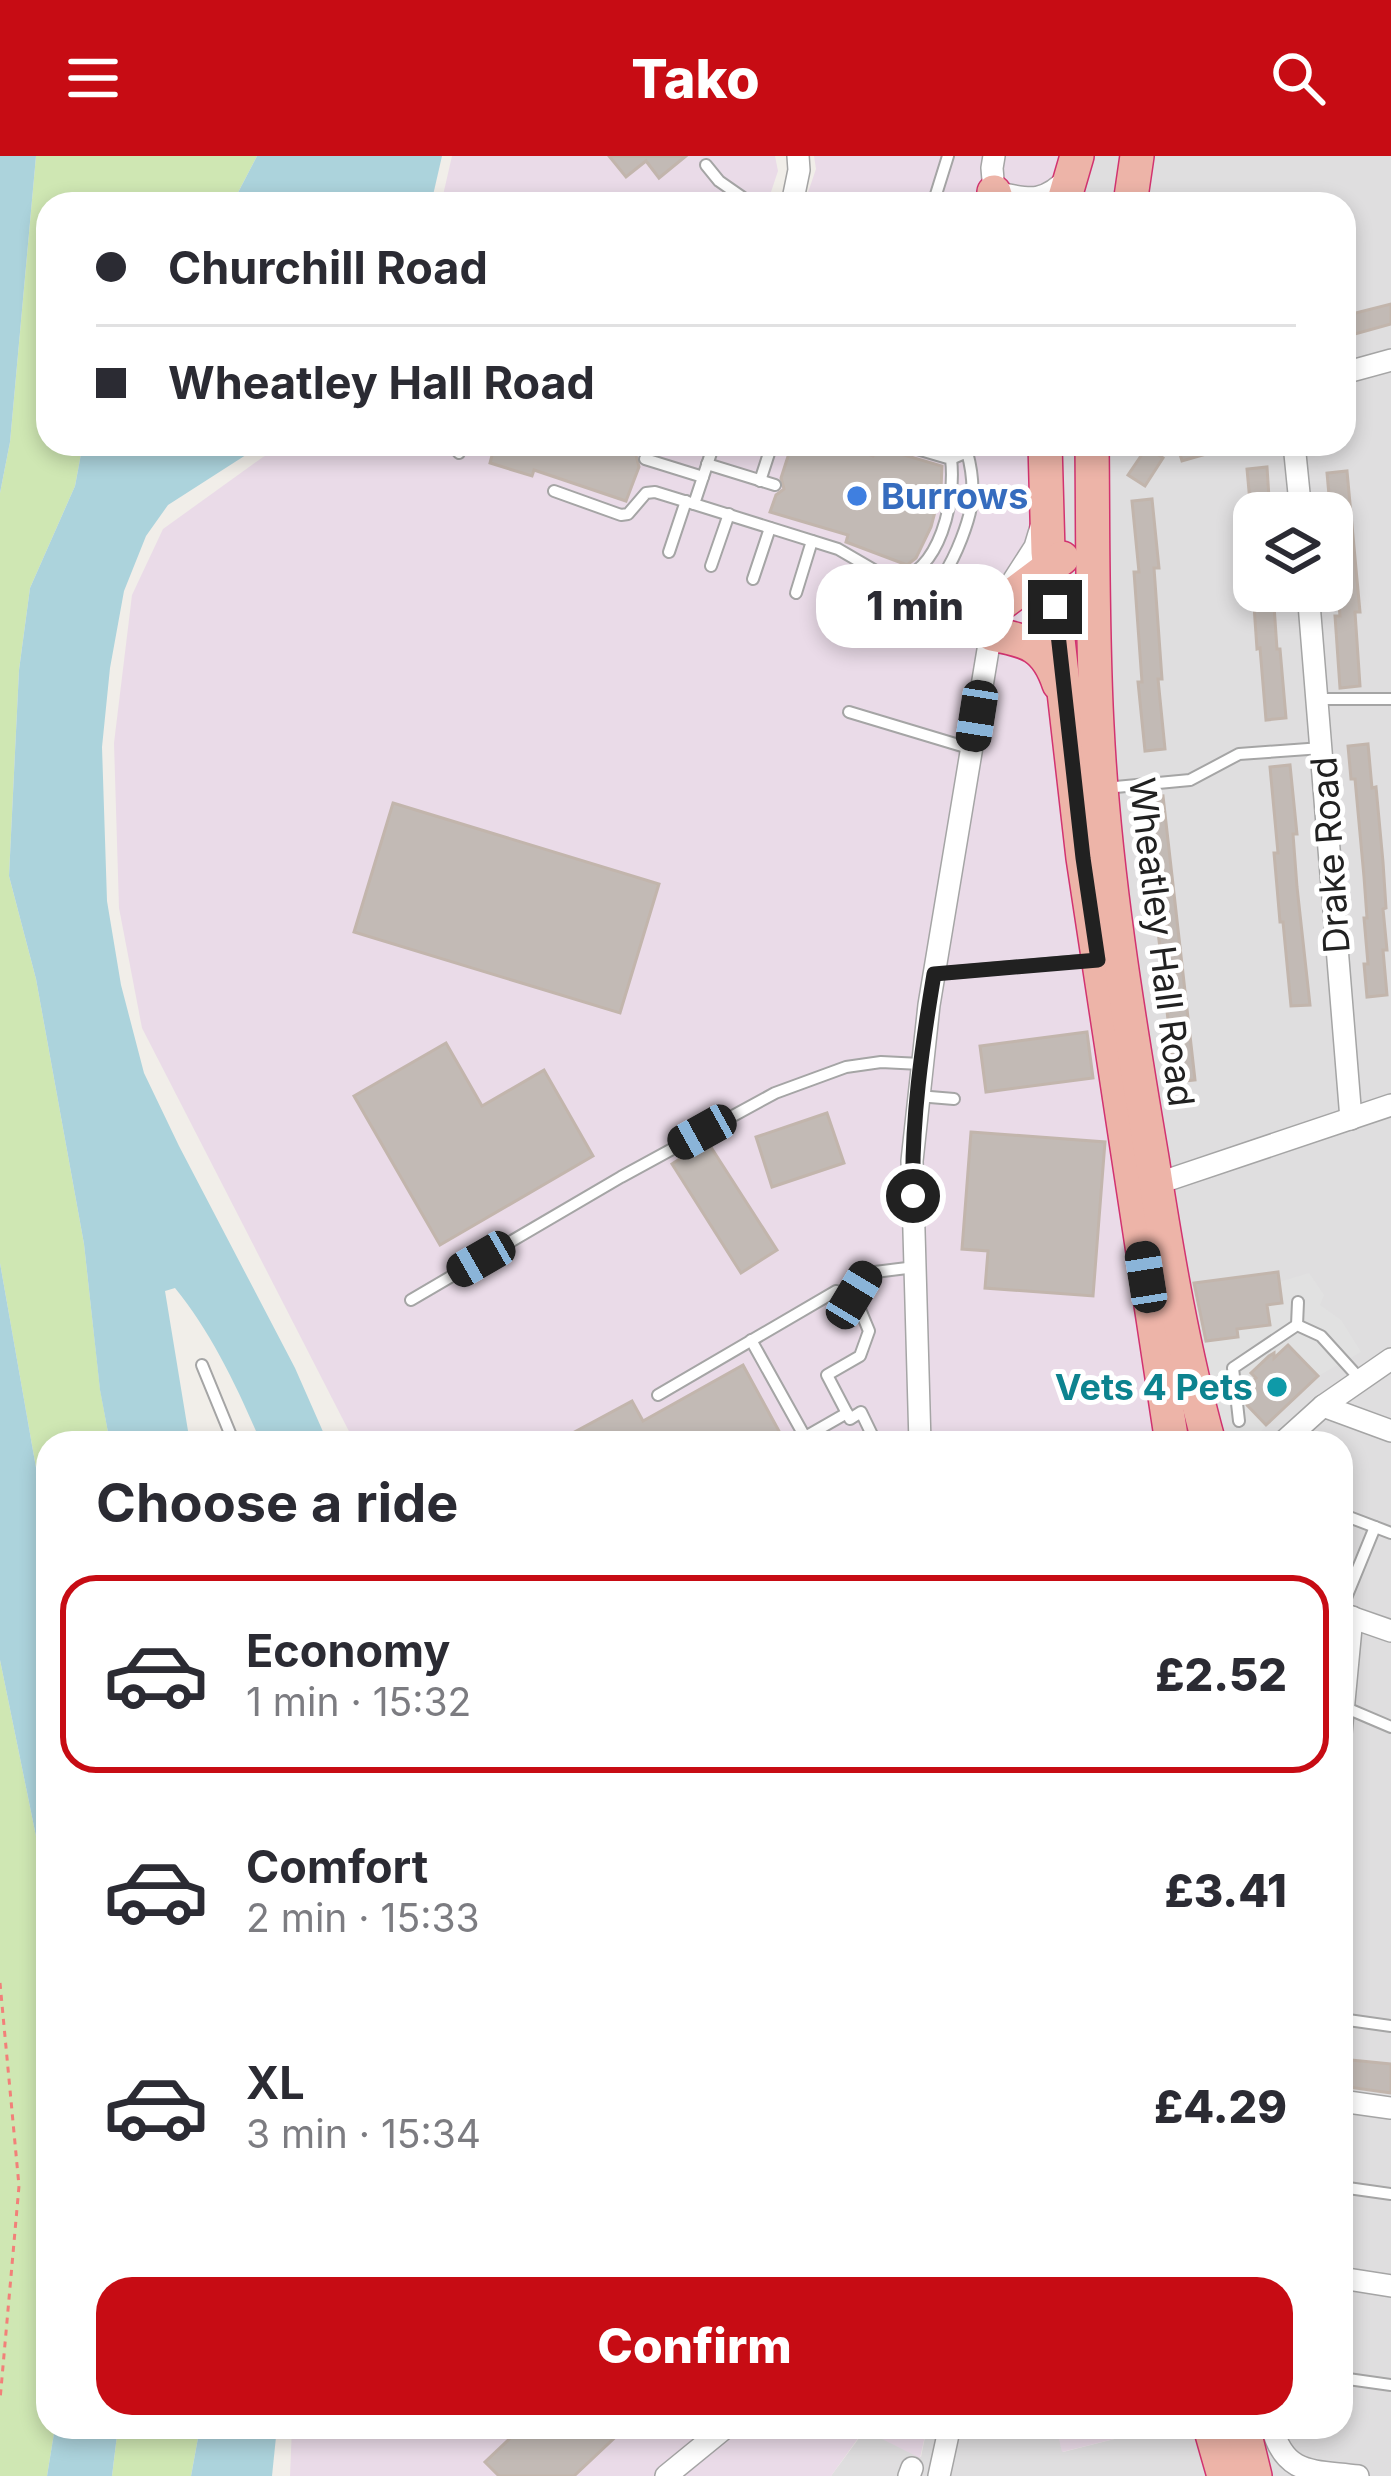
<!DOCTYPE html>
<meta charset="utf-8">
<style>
body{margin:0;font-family:Inter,sans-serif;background:#f7f7f7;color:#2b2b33;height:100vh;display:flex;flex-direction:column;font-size:45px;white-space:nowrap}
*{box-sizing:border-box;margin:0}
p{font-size:39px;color:#7c7c81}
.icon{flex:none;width:66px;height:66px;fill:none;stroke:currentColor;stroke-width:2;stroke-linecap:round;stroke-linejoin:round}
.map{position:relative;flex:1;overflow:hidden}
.sheet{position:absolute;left:36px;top:1275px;width:1317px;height:1008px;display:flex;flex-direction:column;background:#fff;border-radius:36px;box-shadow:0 6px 18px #0003}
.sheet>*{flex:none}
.guide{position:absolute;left:36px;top:36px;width:1320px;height:264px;border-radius:36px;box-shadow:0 6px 18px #0003;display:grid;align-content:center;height:264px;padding:0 60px;background:#fff}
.controls{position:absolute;left:1233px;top:336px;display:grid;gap:24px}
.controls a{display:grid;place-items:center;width:120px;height:120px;border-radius:24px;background:#fff;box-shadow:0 6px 18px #0003;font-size:60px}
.end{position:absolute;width:54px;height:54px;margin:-27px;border:15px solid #212121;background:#fff;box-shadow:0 0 0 6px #fff}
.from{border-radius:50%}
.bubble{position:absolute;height:84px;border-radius:36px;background:#fff;box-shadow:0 6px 18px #0003;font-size:39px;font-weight:800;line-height:84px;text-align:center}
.car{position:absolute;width:36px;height:72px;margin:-36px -18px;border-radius:15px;box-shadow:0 0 9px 3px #0007;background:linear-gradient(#222 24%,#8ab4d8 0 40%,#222 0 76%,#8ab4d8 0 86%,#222 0)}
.guide b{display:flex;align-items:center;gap:42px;height:114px;font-size:45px}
.guide b+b{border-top:3px solid #e1e1e2}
.guide i{width:30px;height:30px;background:#2b2b33}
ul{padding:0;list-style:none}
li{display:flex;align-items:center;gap:36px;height:198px;margin:0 24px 18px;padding:0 36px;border:6px solid transparent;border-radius:36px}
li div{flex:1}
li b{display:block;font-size:45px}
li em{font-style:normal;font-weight:800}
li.selected{border-color:#c70c14}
li>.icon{width:108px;height:108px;stroke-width:1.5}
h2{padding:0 60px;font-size:54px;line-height:144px}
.primary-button{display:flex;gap:24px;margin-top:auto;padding:24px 60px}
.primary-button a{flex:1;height:138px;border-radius:36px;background:#c70c14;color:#fff;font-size:48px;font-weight:800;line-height:138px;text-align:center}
header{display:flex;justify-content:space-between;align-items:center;height:156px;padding:0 60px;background:#c70c14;color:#fff;font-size:54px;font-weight:800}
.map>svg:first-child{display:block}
.residential{fill:#dfdedf;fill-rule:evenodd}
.industrial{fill:#eadbe8}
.grass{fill:#cfe7b3}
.parking{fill:#e1e1e1}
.water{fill:#acd3dc}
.building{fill:#c2bab5;stroke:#c2b5ac;stroke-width:3}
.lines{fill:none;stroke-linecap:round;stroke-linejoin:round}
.service-casing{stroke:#a5a5a5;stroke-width:14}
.minor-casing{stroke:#a5a5a5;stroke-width:24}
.trunk-casing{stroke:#d23370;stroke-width:36}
.path{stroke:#f28079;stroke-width:3;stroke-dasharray:6 6;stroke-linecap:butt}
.service{stroke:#fff;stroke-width:10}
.minor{stroke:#fff;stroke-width:21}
.trunk{stroke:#edb4a8;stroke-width:33}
.route{stroke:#212121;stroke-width:15}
.shop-dot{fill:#3f7fe0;stroke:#fff;stroke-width:4.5}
.culture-dot{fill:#0f9aa8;stroke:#fff;stroke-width:4.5}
.labels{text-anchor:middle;stroke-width:10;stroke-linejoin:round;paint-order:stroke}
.shop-label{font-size:36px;font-weight:bold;fill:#366cbe;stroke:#fff;text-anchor:start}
.street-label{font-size:36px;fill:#212121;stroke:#fff}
.culture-label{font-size:36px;font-weight:bold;fill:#0d838f;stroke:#fff;text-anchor:end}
</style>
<header><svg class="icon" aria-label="menu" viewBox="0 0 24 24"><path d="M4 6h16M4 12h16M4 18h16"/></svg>Tako<svg class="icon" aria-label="search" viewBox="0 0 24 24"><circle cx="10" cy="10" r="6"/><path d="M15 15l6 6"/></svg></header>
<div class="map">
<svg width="1391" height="2320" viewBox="0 0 1391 2320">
<rect width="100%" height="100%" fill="#f1eee9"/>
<path class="residential" d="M1077 0H1391V2320H831L865 2274 921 2301 927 2271H1037L1057 2275 1063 2296 1162 2271H1341V1287H1172L1083 702 1055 288H1344V48H1063ZM1254 357H1332V435H1254Z"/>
<g class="industrial">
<path d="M452 0H775L778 15 767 48H441Z"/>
<path d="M814 0H1077L1063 48H804L816 13Z"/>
<path d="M292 288H1045L1172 1287H355L142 872 119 752 114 587 132 439 163 373 263 301Z"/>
<path d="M292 2271H927L920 2302 864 2274 831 2320H290Z"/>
<path d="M1037 2271H1162L1062 2296 1057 2275Z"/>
</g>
<g class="grass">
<path d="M36 0H257L232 48H48V288H87L81 298 75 330 30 432 19 514 9 720 36 823 84 1088 100 1233 110 1287H48V1380L0 1107V337L10 286Z"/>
<path d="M0 1504 48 1739V2271H55L47 2320H0Z"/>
<path d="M118 2271H200L191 2320H112Z"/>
</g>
<path class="parking" d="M1309 1117 1324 1139 1320 1149 1341 1164 1361 1196 1318 1220 1289 1189 1273 1204 1268 1201 1251 1217 1256 1222 1238 1239 1266 1269 1251 1287H1237L1222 1281 1196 1187 1237 1181V1173L1269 1169 1267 1149 1282 1147 1279 1126Z"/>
<g class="water">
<path d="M0 0H36L10 286 0 337Z"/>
<path d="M257 0H442L431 48H232Z"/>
<path d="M87 288H263L168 349 146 380 124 435 110 512 102 591 107 745 121 829 144 917 179 990 295 1212 328 1287H261C239 1234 211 1176 175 1132L165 1135 190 1287H110L100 1234 84 1088 36 823 9 720 19 514 30 432 75 330 81 298Z"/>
<path d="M0 1107 48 1380V1739L0 1504Z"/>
<path d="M55 2271H118L112 2320H47Z"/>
<path d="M200 2271H277L272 2320H191Z"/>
</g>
<g class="building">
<path d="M609 0H686L659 22 646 5 626 21Z"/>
<path d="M1391 148V168L1344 181V160Z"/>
<path d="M495 288H646L645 293 636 299 639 311 626 345 534 314 532 320 490 307Z"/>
<path d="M792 288H838L873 300 877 291 942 310 941 333 931 371 916 402 907 409 846 386 848 379 770 356 776 339 784 333 781 322Z"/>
<path d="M1177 288H1227V292L1182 305Z"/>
<path d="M1147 291 1163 302 1145 330 1128 319Z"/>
<path d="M1267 311 1270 357H1251L1247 313Z"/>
<path d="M1347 315 1360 456H1355L1360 530 1340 532 1335 460H1340L1327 317Z"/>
<path d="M1152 343 1159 412H1154L1162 523H1158L1165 593 1145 595 1138 526H1142L1134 416H1139L1132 345Z"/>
<path d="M1253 435H1273L1277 493H1280L1286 562 1266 564 1260 492 1257 493Z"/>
<path d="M1368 588 1372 632 1376 631 1383 706 1386 752 1383 753 1387 794H1383L1387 839 1367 841 1364 808H1368L1364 762H1367L1364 721 1355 623H1351L1348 590Z"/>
<path d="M1290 609 1297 678H1293L1297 731 1310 849 1291 850 1283 766H1280L1277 731 1274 697H1278L1270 611Z"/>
<path d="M1163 640 1195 924 1175 926 1143 642Z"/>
<path d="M393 647 659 728 620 857 354 776Z"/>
<path d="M1087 876 1093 922 986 936 980 890Z"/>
<path d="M446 887 482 950 544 914 593 1000 440 1089 354 940Z"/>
<path d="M827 957 844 1007 772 1031 756 981Z"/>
<path d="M971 976 1105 986 1093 1140 985 1132 988 1095 962 1093Z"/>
<path d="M707 985 777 1094 741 1117 672 1008Z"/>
<path d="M1278 1116 1282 1147 1267 1149 1270 1169 1237 1173 1238 1181 1206 1185 1194 1127Z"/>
<path d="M1288 1189 1318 1220 1266 1269 1247 1249 1245 1232 1256 1222 1251 1217 1269 1200 1274 1197V1202Z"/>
<path d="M743 1209 780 1277 762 1287H554L632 1245 643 1265Z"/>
<path d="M1341 1903 1391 1908V1937L1341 1930Z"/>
<path d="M522 2271H626L574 2320H499L485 2306Z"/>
</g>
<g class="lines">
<g class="service-casing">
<g id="service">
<path d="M706 9 719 25 752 48"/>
<path d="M933 48 948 0"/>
<path d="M714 288 694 348 838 393 893 425C941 418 956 342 951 303L900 288"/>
<path d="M459 297 462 288"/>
<path d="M645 303 703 321"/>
<path d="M707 308 775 329"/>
<path d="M760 325 772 288"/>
<path d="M554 335 621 359 628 358 646 337 655 336 694 348"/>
<path d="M669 396 686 345"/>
<path d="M711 410 729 358"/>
<path d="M753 423 770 372"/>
<path d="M893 425C927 481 966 380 971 351 974 333 972 314 967 296L951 303"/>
<path d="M796 437 812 385"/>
<path d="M1318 543H1391"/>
<path d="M849 556 972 593"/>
<path d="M1105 632 1190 624 1239 598 1322 592"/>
<path d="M934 818 1092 804"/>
<path d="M918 940 954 943"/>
<path d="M411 1144 621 1021 775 937 846 911 881 906 921 908"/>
<path d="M1297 1169 1298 1146"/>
<path d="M751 1184 805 1281 795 1287"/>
<path d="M202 1209 234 1287"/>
<path d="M658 1239 836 1135 854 1139"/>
<path d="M1239 1265 1233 1212 1297 1169 1321 1180 1360 1223"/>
<path d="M805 1281 847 1257"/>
<path d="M876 1287 861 1256 850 1263 827 1219 860 1200 869 1175 854 1139 867 1117 915 1111"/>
<path d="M1341 1358 1391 1377"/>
<path d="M1341 1454 1375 1371"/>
<path d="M1344 1551 1391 1571"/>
<path d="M1341 1863 1391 1870"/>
<path d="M1341 2031 1391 2038"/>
<path d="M1341 2222 1391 2229"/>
</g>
</g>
<g class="minor-casing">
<g id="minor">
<path d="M994 36C1028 43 1043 49 1069 21"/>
<path d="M994 36 992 12 994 0"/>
<path d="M792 48 799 14 798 0"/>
<path d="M1344 217 1391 204"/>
<path d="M1294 288 1301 357"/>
<path d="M1008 433 1035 391 1041 371"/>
<path d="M1308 435 1351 963"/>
<path d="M1156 1028 1391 949"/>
<path d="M1323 1250 1391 1275"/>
<path d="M920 1287 912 1005 929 849 988 494 995 468"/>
<path d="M1282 1287 1323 1250 1391 1203"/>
<path d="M1342 1458 1391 1475"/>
<path d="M1341 1577 1352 1461"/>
<path d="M1341 1945 1391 1952"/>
<path d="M1341 2122 1391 2130"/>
<path d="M1272 2271C1285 2320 1313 2314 1358 2320"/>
<path d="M666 2320 726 2271"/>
<path d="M909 2320 912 2312"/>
<path d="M939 2320 949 2274"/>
</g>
</g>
<g class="trunk-casing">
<g id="trunk">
<path d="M994 36 998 48"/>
<path d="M1063 48 1077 0"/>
<path d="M1130 48 1137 0"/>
<path d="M1045 288 1048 396 1083 702 1172 1287"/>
<path d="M1092 288C1093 382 1092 476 1097 570 1104 714 1128 860 1152 1002 1167 1098 1183 1194 1209 1287"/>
<path d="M1002 447 1062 402"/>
<path d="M992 478C1028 485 1046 489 1059 528"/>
<path d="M1210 2271 1224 2320"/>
<path d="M1243 2271 1255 2320"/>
</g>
</g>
<path class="path" d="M0 1827 19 2030 0 2244"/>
<use href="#service" class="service"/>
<use href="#minor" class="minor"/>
<use href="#trunk" class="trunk"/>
</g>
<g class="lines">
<path class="route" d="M913 1040C911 966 922 890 934 818L1098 804 1083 702 1055 451"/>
</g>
<circle class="shop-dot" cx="857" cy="340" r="12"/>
<circle class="culture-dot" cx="1277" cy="1231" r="12"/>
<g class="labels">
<g class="shop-label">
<text x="881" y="353">Burrows</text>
</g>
<g class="street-label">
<text transform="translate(1330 699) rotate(-94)" y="13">Drake Road</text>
<text transform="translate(1162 786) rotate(83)" y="13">Wheatley Hall Road</text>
</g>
<g class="culture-label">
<text x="1253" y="1244">Vets 4 Pets</text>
</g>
</g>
</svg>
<div class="controls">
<a><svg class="icon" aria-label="layers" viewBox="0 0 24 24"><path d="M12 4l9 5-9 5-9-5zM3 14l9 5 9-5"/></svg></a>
</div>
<i class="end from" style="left:913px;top:1040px"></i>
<i class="end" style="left:1055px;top:451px"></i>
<div class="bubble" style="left:816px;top:408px;width:198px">1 min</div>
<i class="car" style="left:977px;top:560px;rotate:189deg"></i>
<i class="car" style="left:702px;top:976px;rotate:241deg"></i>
<i class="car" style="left:481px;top:1103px;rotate:240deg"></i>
<i class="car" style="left:1146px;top:1121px;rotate:351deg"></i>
<i class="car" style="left:854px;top:1139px;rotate:31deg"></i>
<div class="guide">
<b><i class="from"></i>Churchill Road</b>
<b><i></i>Wheatley Hall Road</b>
</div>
<section class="sheet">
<h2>Choose a ride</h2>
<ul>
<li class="selected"><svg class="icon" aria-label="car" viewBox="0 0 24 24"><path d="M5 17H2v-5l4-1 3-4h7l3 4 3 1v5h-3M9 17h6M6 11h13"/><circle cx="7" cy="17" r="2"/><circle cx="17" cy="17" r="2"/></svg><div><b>Economy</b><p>1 min · 15:32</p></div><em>£2.52</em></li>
<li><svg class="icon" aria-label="car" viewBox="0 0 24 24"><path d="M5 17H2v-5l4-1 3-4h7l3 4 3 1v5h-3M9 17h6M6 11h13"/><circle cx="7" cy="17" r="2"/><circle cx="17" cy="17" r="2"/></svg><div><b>Comfort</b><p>2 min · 15:33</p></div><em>£3.41</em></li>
<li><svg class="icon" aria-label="car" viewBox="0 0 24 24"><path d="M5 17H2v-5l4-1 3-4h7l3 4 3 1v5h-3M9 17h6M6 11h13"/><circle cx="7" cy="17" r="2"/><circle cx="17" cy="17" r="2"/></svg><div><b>XL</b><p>3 min · 15:34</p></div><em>£4.29</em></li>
</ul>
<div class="primary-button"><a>Confirm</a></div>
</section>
</div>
